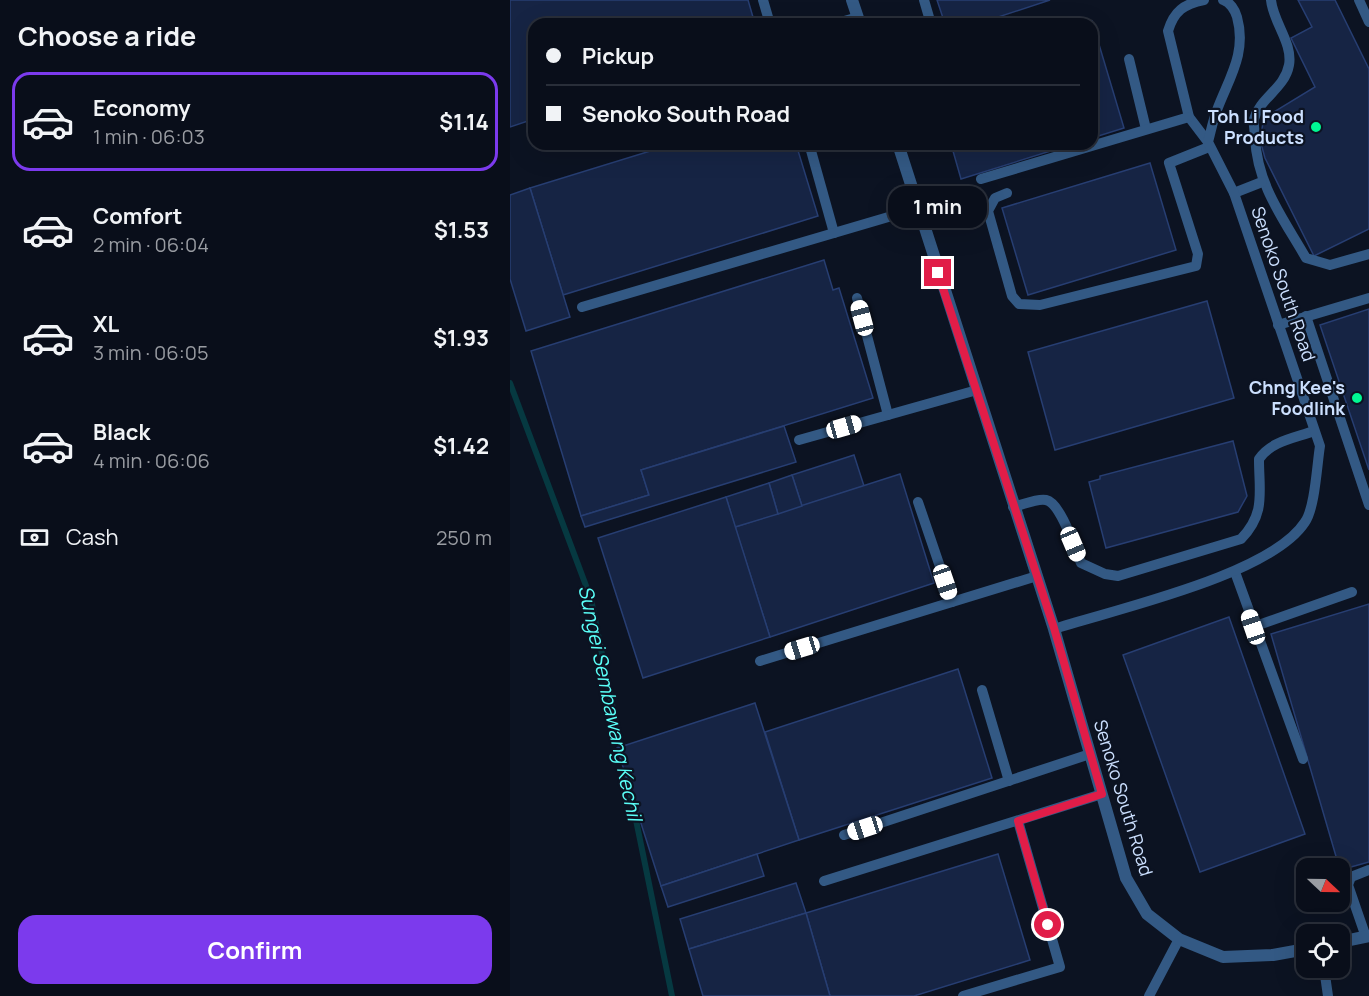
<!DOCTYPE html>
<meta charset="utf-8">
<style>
body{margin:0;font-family:Manrope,sans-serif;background:#171c27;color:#f1f3f6;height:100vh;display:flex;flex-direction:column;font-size:22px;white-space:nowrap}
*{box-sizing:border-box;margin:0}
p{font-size:20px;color:#999ca2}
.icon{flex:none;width:33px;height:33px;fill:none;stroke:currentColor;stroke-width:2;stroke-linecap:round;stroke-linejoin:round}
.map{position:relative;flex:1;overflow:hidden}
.sheet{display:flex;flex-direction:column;background:#090e1a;width:510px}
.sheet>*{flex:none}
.guide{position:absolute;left:18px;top:18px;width:570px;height:132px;border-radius:18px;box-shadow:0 6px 24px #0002,0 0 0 2px #292e39;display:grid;align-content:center;height:132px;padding:0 18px;background:#090e1a}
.needle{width:39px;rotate:112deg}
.buttons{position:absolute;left:786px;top:858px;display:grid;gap:12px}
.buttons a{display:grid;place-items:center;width:54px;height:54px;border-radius:12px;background:#090e1a;box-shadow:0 6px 24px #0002,0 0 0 2px #292e39;font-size:30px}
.end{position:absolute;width:27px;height:27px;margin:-14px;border:8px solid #e11d48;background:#fff;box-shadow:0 0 0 3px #fff}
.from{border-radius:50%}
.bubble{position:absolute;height:42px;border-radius:18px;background:#090e1a;box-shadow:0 6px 24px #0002,0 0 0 2px #292e39;font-size:20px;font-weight:700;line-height:42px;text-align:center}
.car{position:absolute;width:18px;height:36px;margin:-18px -9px;border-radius:8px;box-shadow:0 0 4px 2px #0007;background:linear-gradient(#fff 24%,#345 0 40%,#fff 0 76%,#345 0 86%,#fff 0)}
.guide b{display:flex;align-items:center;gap:21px;height:57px;font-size:22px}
.guide b+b{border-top:2px solid #292e39}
.guide i{width:15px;height:15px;background:#f1f3f6}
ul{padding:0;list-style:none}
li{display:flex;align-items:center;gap:18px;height:99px;margin:0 12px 9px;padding:0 6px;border:3px solid transparent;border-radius:18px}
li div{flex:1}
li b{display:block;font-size:22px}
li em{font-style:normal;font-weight:700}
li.selected{border-color:#7c3aed}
li>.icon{width:54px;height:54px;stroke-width:1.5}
h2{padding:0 18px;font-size:27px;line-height:72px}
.pay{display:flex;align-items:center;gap:15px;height:66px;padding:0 18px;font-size:22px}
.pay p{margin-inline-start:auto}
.cta{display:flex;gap:12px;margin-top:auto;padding:12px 18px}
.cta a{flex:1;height:69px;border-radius:18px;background:#7c3aed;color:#fff;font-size:24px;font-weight:700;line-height:69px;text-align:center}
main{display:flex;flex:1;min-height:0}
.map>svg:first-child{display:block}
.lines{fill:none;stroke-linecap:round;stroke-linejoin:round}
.stream{stroke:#063941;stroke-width:6}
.building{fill:#162444;stroke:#273e72;stroke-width:1.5}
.service{stroke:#335984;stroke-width:10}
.minor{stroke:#335984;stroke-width:12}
.route{stroke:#e11d48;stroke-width:8}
.poi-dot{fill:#00f793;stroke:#0c1322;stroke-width:2}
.labels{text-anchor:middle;stroke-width:4.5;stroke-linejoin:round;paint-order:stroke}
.poi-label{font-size:18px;font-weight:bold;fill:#cce0ff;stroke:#0c1322;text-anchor:end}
.street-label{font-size:18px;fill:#cce0ff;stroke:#0c1322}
.water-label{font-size:20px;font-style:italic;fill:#5afff8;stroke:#0c1322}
</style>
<main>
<section class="sheet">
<h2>Choose a ride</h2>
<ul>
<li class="selected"><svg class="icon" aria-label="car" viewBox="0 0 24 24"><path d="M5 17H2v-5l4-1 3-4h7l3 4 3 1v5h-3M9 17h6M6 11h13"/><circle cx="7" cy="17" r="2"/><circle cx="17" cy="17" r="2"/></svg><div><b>Economy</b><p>1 min · 06:03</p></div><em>$1.14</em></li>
<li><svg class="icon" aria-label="car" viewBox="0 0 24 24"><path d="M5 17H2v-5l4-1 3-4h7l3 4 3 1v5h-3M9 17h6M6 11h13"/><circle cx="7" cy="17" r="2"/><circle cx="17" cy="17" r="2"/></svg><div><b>Comfort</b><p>2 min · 06:04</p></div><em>$1.53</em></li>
<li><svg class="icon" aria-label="car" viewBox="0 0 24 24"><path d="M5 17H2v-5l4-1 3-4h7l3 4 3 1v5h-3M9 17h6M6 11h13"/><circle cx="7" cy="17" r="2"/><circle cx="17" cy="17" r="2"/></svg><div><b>XL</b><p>3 min · 06:05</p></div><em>$1.93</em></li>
<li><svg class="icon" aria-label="car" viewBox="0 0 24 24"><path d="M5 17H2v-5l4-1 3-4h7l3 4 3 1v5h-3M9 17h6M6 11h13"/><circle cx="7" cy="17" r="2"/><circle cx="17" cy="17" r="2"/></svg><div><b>Black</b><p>4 min · 06:06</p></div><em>$1.42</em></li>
</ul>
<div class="pay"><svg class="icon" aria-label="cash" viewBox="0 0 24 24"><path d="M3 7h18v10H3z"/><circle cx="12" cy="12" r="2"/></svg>Cash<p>250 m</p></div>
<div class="cta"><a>Confirm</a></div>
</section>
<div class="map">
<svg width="859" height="996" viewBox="0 0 859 996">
<rect width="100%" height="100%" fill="#0c1322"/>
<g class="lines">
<g class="stream">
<path d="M0 383 81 599 112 754"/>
<path d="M117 776 162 996"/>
</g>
</g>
<g class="building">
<path d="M0 0H238L245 24H24V119L0 127Z"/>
<path d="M427 0H540L467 24H435Z"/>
<path d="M788 0H825L859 69V229L804 256 755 158 750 140 753 123 759 115 805 87 781 38 802 27Z"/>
<path d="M582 21 614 128 582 138V24H573Z"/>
<path d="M163 144H286L308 216 53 295 20 188Z"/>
<path d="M441 144H563L451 179Z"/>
<path d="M640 163 666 250 518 295 492 208Z"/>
<path d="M20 188 60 317 16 331 0 279V195Z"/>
<path d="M314 260 323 290 329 288 363 398 131 470 139 495 71 516 21 351Z"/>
<path d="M697 301 724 398 545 450 518 352Z"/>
<path d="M859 309V470L810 325Z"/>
<path d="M274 426 286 462 75 527 71 516 139 495 131 470Z"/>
<path d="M723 441 737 496 728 512 596 548 579 482 590 479V476Z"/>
<path d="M344 455 354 486 292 506 282 475Z"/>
<path d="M390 474 424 583 260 637 225 527Z"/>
<path d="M282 475 292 506 268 514 259 483Z"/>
<path d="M259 483 268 514 225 527 216 497Z"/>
<path d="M216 497 260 637 133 678 88 538Z"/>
<path d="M859 604V862L830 870 761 634Z"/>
<path d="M719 617 795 834 690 872 613 655Z"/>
<path d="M448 669 482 778 289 840 255 732Z"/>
<path d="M245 703 289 840 151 886 107 748Z"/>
<path d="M247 854 254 876 158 907 151 886Z"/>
<path d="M488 854 520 960 404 996H320L296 913Z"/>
<path d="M286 883 296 913 179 949 170 919Z"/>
<path d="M296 913 320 996H193L179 949Z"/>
</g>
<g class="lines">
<g class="service">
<path d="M253 0 260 24"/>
<path d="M414 0 421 24"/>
<path d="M694 0C674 4 664 11 658 31L679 117 698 142"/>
<path d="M761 0C763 22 783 43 779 65 775 88 750 98 744 119 743 124 745 132 745 137 747 185 773 218 796 258L820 265 859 254"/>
<path d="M849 0 859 22"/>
<path d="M324 24 348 17"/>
<path d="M619 59 636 129"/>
<path d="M300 147 324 233"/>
<path d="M471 179 679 117"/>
<path d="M497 193 485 198 478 211 502 296 509 304 530 305 686 266 688 254 659 163 699 147"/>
<path d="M724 193 752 182"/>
<path d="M347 298 378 415"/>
<path d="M72 307 409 208"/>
<path d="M796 316 859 505"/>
<path d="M768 325 859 298"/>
<path d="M289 440 467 390"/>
<path d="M408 502 442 602"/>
<path d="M503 507C513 505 527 498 536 500 551 503 565 549 571 563L595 574 608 576 731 539C756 513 749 493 749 459 761 441 785 438 804 431"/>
<path d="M725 572 793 759"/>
<path d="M743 627 842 592"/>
<path d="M544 629C606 609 761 575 795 522 805 508 807 464 810 446L724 193 698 142C701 131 703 120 707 110 719 78 737 53 727 17 725 10 720 2 713 0"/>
<path d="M250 661 527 576"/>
<path d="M472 690 499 781"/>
<path d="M334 835 580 754"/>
<path d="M314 881 592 794"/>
<path d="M856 937 838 885 841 877 859 870"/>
<path d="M814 968 818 996"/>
<path d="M453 996 550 967 508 821"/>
<path d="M639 996 669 939"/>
</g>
<g class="minor">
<path d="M342 0 350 24"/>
<path d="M388 144 544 629 616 878 637 914 669 939 713 957 763 955 796 949"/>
<path d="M830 942 859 936"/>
</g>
</g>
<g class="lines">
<path class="route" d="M428 273 544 628 592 794 508 821 538 925"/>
</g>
<g class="poi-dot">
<circle cx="806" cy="127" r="6"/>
<circle cx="847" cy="398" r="6"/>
</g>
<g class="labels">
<g class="poi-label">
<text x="794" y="123">Toh Li Food<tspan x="794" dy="21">Products</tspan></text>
<text x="835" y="394">Chng Kee's<tspan x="835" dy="21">Foodlink</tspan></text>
</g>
<g class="street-label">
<text transform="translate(773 284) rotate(71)" y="6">Senoko South Road</text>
<text transform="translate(613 798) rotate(73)" y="6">Senoko South Road</text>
</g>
<g class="water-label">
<text transform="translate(100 703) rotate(78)" y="7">Sungei Sembawang Kechil</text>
</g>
</g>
</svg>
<div class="buttons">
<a><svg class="needle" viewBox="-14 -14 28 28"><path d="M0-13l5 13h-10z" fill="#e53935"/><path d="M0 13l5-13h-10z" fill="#999ca2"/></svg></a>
<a><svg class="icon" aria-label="locate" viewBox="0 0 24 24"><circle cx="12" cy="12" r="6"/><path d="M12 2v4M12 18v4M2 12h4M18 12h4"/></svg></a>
</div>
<i class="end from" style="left:538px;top:925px"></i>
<i class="end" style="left:428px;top:273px"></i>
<div class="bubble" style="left:378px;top:186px;width:99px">1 min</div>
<i class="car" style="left:352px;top:318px;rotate:345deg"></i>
<i class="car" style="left:334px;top:427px;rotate:74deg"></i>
<i class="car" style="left:563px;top:544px;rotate:157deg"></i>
<i class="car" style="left:435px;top:582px;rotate:161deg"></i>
<i class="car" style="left:743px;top:627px;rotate:341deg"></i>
<i class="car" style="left:292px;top:648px;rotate:253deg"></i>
<i class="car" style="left:355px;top:828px;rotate:252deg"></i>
<div class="guide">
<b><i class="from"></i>Pickup</b>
<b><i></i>Senoko South Road</b>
</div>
</div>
</main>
